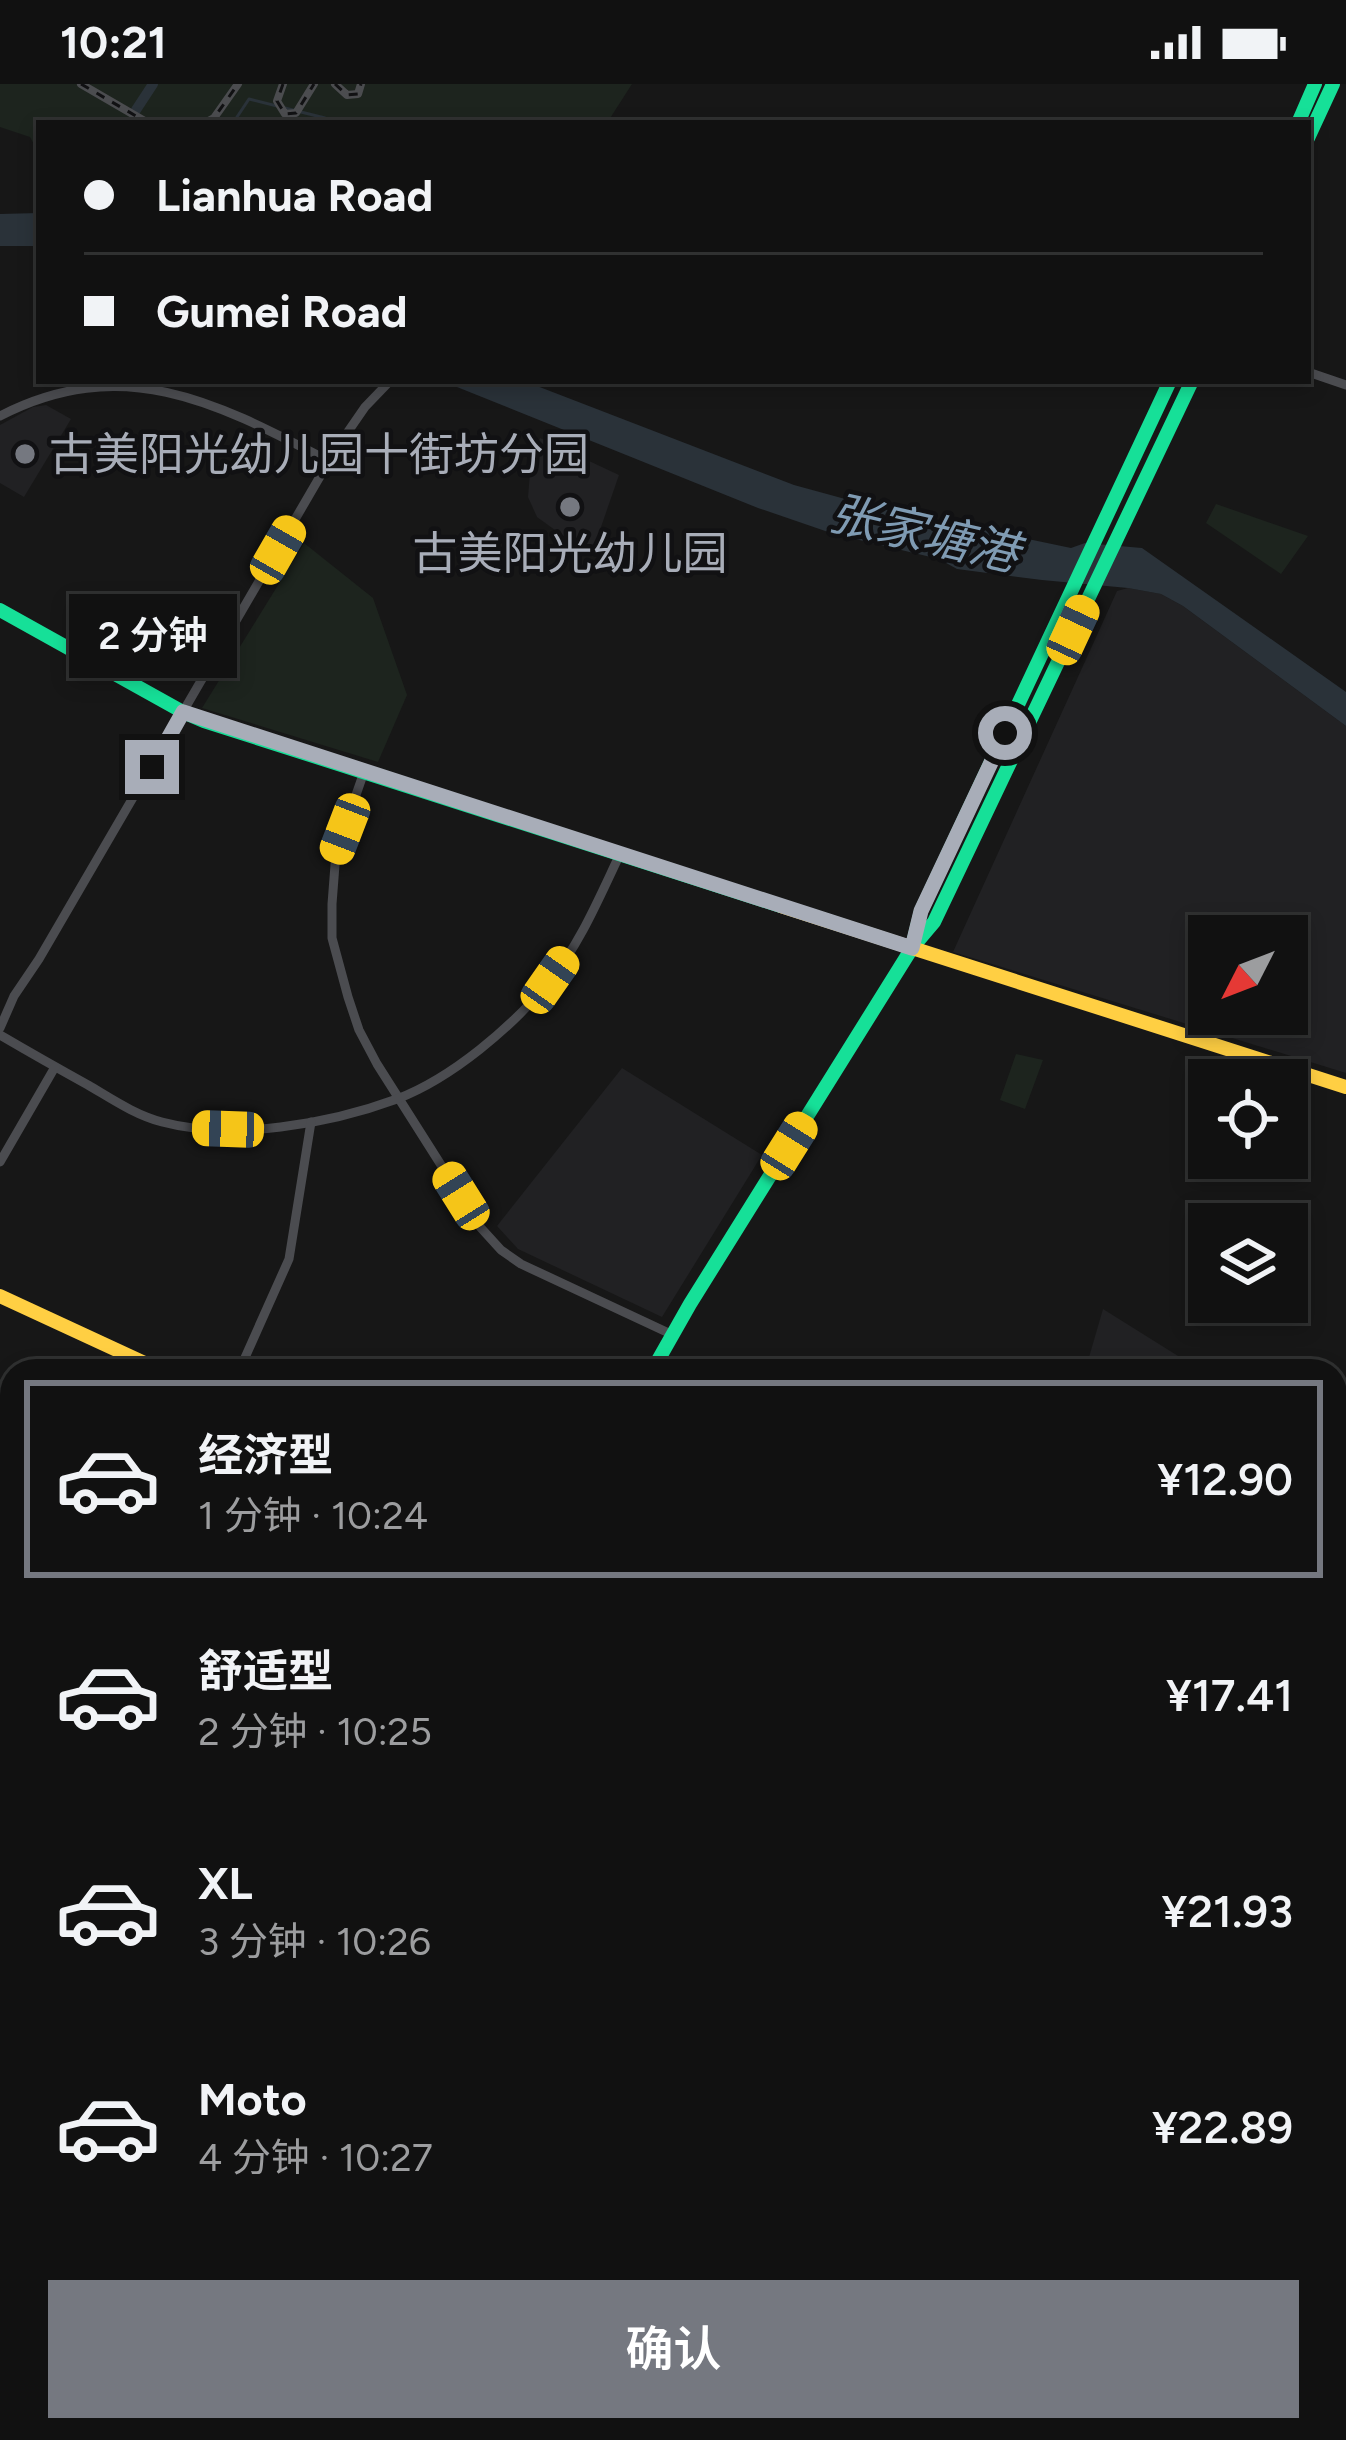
<!DOCTYPE html>
<html lang="zh">
<meta charset="utf-8">
<style>
body{margin:0;font-family:Figtree,"Noto Sans SC",sans-serif;background:#1e1f1f;color:#f1f3f6;height:100vh;display:flex;flex-direction:column;font-size:45px;white-space:nowrap}
*{box-sizing:border-box;margin:0}
p{font-size:39px;color:#9c9d9f}
.icon{flex:none;width:66px;height:66px;fill:none;stroke:currentColor;stroke-width:2;stroke-linecap:round;stroke-linejoin:round}
.map{position:relative;flex:1;overflow:hidden}
.sheet{position:absolute;left:0px;top:1275px;width:1347px;height:1083px;display:flex;flex-direction:column;background:#111;border-radius:36px 36px 0 0;box-shadow:0 6px 18px #0003,0 0 0 3px #303131}
.sheet>*{flex:none}
.hud{position:absolute;left:36px;top:36px;width:1275px;height:264px;border-radius:0px;box-shadow:0 6px 18px #0003,0 0 0 3px #303131;display:grid;align-content:center;height:264px;padding:0 48px;background:#111}
.needle{width:78px;rotate:228deg}
.fabs{position:absolute;left:1188px;top:831px;display:grid;gap:24px}
.fabs a{display:grid;place-items:center;width:120px;height:120px;border-radius:0px;background:#111;box-shadow:0 6px 18px #0003,0 0 0 3px #303131;font-size:60px}
.end{position:absolute;width:54px;height:54px;margin:-27px;border:15px solid #a8adb8;background:#111;box-shadow:0 0 0 6px #111}
.from{border-radius:50%}
.bubble{position:absolute;height:84px;border-radius:0px;background:#111;box-shadow:0 6px 18px #0003,0 0 0 3px #303131;font-size:39px;font-weight:600;line-height:84px;text-align:center}
.car{position:absolute;width:36px;height:72px;margin:-36px -18px;border-radius:15px;box-shadow:0 0 9px 3px #0007;background:linear-gradient(#f5c518 24%,#345 0 40%,#f5c518 0 76%,#345 0 86%,#f5c518 0)}
.hud b{display:flex;align-items:center;gap:42px;height:114px;font-size:45px}
.hud b+b{border-top:3px solid #303131}
.hud i{width:30px;height:30px;background:#f1f3f6}
ul{padding:21px 0 0;list-style:none}
li{display:flex;align-items:center;gap:36px;height:198px;margin:0 24px 18px;padding:0 24px;border:6px solid transparent;border-radius:0px}
li div{flex:1}
li b{display:block;font-size:45px}
li em{font-style:normal;font-weight:600}
li.on{border-color:#757880}
li>.icon{width:108px;height:108px;stroke-width:1.5}
.action{display:flex;gap:24px;margin-top:auto;padding:24px 48px}
.action a{flex:1;height:138px;border-radius:0px;background:#757880;color:#fff;font-size:48px;font-weight:600;line-height:138px;text-align:center}
.status{display:flex;justify-content:space-between;align-items:center;height:84px;padding:0 60px;background:#111;direction:ltr}
.status svg{height:33px;fill:currentColor}
.map>svg:first-child{display:block}
.built{fill:#212123;fill-rule:evenodd}
.green{fill:#1d241e}
.water{fill:#2a3239}
.lines{fill:none;stroke-linecap:round;stroke-linejoin:round}
.stream{stroke:#2a3239;stroke-width:3}
.canal{stroke:#2a3239;stroke-width:10}
.street{stroke:#4b4c50;stroke-width:9}
.fast{stroke:#16e098;stroke-width:14}
.slow{stroke:#ffcf43;stroke-width:14}
.rail-casing{stroke:#4b4c4f;stroke-width:8}
.rail{stroke:#111113;stroke-width:3;stroke-dasharray:9;stroke-linecap:butt}
.route{stroke:#a8adb8;stroke-width:15}
.poi-dot{fill:#757880;stroke:#111113;stroke-width:4.5}
.labels{text-anchor:middle;stroke-width:9;stroke-linejoin:round;paint-order:stroke}
.poi-label{font-size:45px;fill:#a8adb8;stroke:#111113;text-anchor:start}
.water-label{font-size:48px;font-style:italic;fill:#7f9bb3;stroke:#111113}
</style>
<div class="status"><b>10:21</b><svg viewBox="0 0 49 12"><path d="M0 12V9h3v3zM5 12V6h3v6zM10 12V3h3v9zM15 12V0h3v12zM26 1h20v11H26zM47 4h2v5h-2z"/></svg></div>
<div class="map">
<svg width="1346" height="2356" viewBox="0 0 1346 2356">
<rect width="100%" height="100%" fill="#171717"/>
<g class="built">
<path d="M46 321 71 335 24 413 0 399V341L33 323Z"/>
<path d="M540 354 619 391 591 472 537 433 528 413 531 377Z"/>
<path d="M1128 504 1161 510 1183 522 1346 642V989L953 868 1117 507ZM1209 852H1287V930H1209Z"/>
<path d="M622 984 762 1071 662 1233 518 1165 497 1142Z"/>
<path d="M1103 1225 1202 1287H1085Z"/>
<path d="M1335 1371 1346 1377V1456L1335 1472Z"/>
<path d="M1346 1520V1634L1335 1627V1536Z"/>
<path d="M4 1559 12 1563V1673L0 1667V1562Z"/>
<path d="M1335 1691 1346 1698V1848L1335 1849Z"/>
<path d="M12 1985V2157L0 2151V2010Z"/>
</g>
<g class="green">
<path d="M0 0H632L607 39H39V69L30 53 0 43Z"/>
<path d="M1216 420 1308 452 1281 490 1206 439Z"/>
<path d="M304 459 373 514 407 611 378 678 202 624Z"/>
<path d="M1016 970 1043 976 1025 1025 1000 1016Z"/>
<path d="M1346 1848V2310L1335 2303V1849Z"/>
</g>
<g class="water">
<path d="M39 129V162H0V130Z"/>
<path d="M442 297H524L794 401 878 424 1071 464 1085 459 1142 464 1346 608V642L1183 522 1161 510 1128 504 1042 496 957 485 939 475 834 450 758 424Z"/>
</g>
<g class="lines">
<path class="stream" d="M233 39 249 15 325 34 330 39"/>
<path class="canal" d="M136 26 153 0"/>
<g class="street">
<path d="M1308 288 1346 301"/>
<path d="M0 332C124 268 219 320 329 377"/>
<path d="M364 688 336 768 332 820V854L348 913 359 946 377 980 481 1144 501 1166 521 1180 673 1251"/>
<path d="M0 944 14 912 39 875 336 365 365 323 390 297"/>
<path d="M0 951C29 968 59 985 88 1001 112 1015 135 1031 162 1038 233 1057 329 1040 397 1015 452 994 512 943 549 898 580 860 599 814 620 770"/>
<path d="M0 1078 55 983"/>
<path d="M239 1287 289 1175 311 1038"/>
<path d="M1335 1501 1346 1485"/>
<path d="M0 1690 12 1696"/>
<path d="M0 2231 12 2237"/>
<path d="M1335 2332 1346 2338"/>
<path d="M217 2346 236 2356"/>
<path d="M755 2356 762 2346"/>
</g>
<g class="fast">
<path d="M1298 39 1315 0"/>
<path d="M1308 54 1333 0"/>
<path d="M0 526 183 628 204 637 781 822"/>
<path d="M913 859 921 827 1170 297"/>
<path d="M652 1287 690 1220 912 864 934 838 1192 297"/>
</g>
<g class="slow">
<path d="M781 822 1346 1003"/>
<path d="M0 1212 162 1287"/>
<path d="M1335 1659 1346 1666"/>
<path d="M0 2347 12 2328"/>
</g>
<g class="rail-casing">
<g id="rail">
<path d="M81 0 148 39"/>
<path d="M283 0 277 17 285 30 296 29 314 0"/>
<path d="M335 0 347 11 358 10 361 0"/>
<path d="M205 39 214 34 238 0"/>
</g>
</g>
<use href="#rail" class="rail"/>
</g>
<g class="lines">
<path class="route" d="M152 683 183 628 912 864 921 827 1005 649"/>
</g>
<g class="poi-dot">
<circle cx="25" cy="370" r="12"/>
<circle cx="570" cy="423" r="12"/>
</g>
<g class="labels">
<g class="poi-label">
<text x="49" y="386">古美阳光幼儿园十街坊分园</text>
<text x="570" y="485" text-anchor="middle">古美阳光幼儿园</text>
</g>
<g class="water-label">
<text transform="translate(924 449) rotate(13)" y="17">张家塘港</text>
</g>
</g>
</svg>
<div class="fabs">
<a><svg class="needle" viewBox="-14 -14 28 28"><path d="M0-13l5 13h-10z" fill="#e53935"/><path d="M0 13l5-13h-10z" fill="#9c9d9f"/></svg></a>
<a><svg class="icon" aria-label="locate" viewBox="0 0 24 24"><circle cx="12" cy="12" r="6"/><path d="M12 2v4M12 18v4M2 12h4M18 12h4"/></svg></a>
<a><svg class="icon" aria-label="layers" viewBox="0 0 24 24"><path d="M12 4l9 5-9 5-9-5zM3 14l9 5 9-5"/></svg></a>
</div>
<i class="end from" style="left:1005px;top:649px"></i>
<i class="end" style="left:152px;top:683px"></i>
<div class="bubble" style="left:69px;top:510px;width:168px">2 分钟</div>
<i class="car" style="left:278px;top:466px;rotate:30deg"></i>
<i class="car" style="left:1073px;top:546px;rotate:25deg"></i>
<i class="car" style="left:345px;top:745px;rotate:201deg"></i>
<i class="car" style="left:550px;top:896px;rotate:35deg"></i>
<i class="car" style="left:228px;top:1045px;rotate:272deg"></i>
<i class="car" style="left:789px;top:1062px;rotate:32deg"></i>
<i class="car" style="left:461px;top:1112px;rotate:328deg"></i>
<div class="hud">
<b><i class="from"></i>Lianhua Road</b>
<b><i></i>Gumei Road</b>
</div>
<section class="sheet">
<ul>
<li class="on"><svg class="icon" aria-label="car" viewBox="0 0 24 24"><path d="M5 17H2v-5l4-1 3-4h7l3 4 3 1v5h-3M9 17h6M6 11h13"/><circle cx="7" cy="17" r="2"/><circle cx="17" cy="17" r="2"/></svg><div><b>经济型</b><p>1 分钟 · 10:24</p></div><em>¥12.90</em></li>
<li><svg class="icon" aria-label="car" viewBox="0 0 24 24"><path d="M5 17H2v-5l4-1 3-4h7l3 4 3 1v5h-3M9 17h6M6 11h13"/><circle cx="7" cy="17" r="2"/><circle cx="17" cy="17" r="2"/></svg><div><b>舒适型</b><p>2 分钟 · 10:25</p></div><em>¥17.41</em></li>
<li><svg class="icon" aria-label="car" viewBox="0 0 24 24"><path d="M5 17H2v-5l4-1 3-4h7l3 4 3 1v5h-3M9 17h6M6 11h13"/><circle cx="7" cy="17" r="2"/><circle cx="17" cy="17" r="2"/></svg><div><b>XL</b><p>3 分钟 · 10:26</p></div><em>¥21.93</em></li>
<li><svg class="icon" aria-label="car" viewBox="0 0 24 24"><path d="M5 17H2v-5l4-1 3-4h7l3 4 3 1v5h-3M9 17h6M6 11h13"/><circle cx="7" cy="17" r="2"/><circle cx="17" cy="17" r="2"/></svg><div><b>Moto</b><p>4 分钟 · 10:27</p></div><em>¥22.89</em></li>
</ul>
<div class="action"><a>确认</a></div>
</section>
</div>
